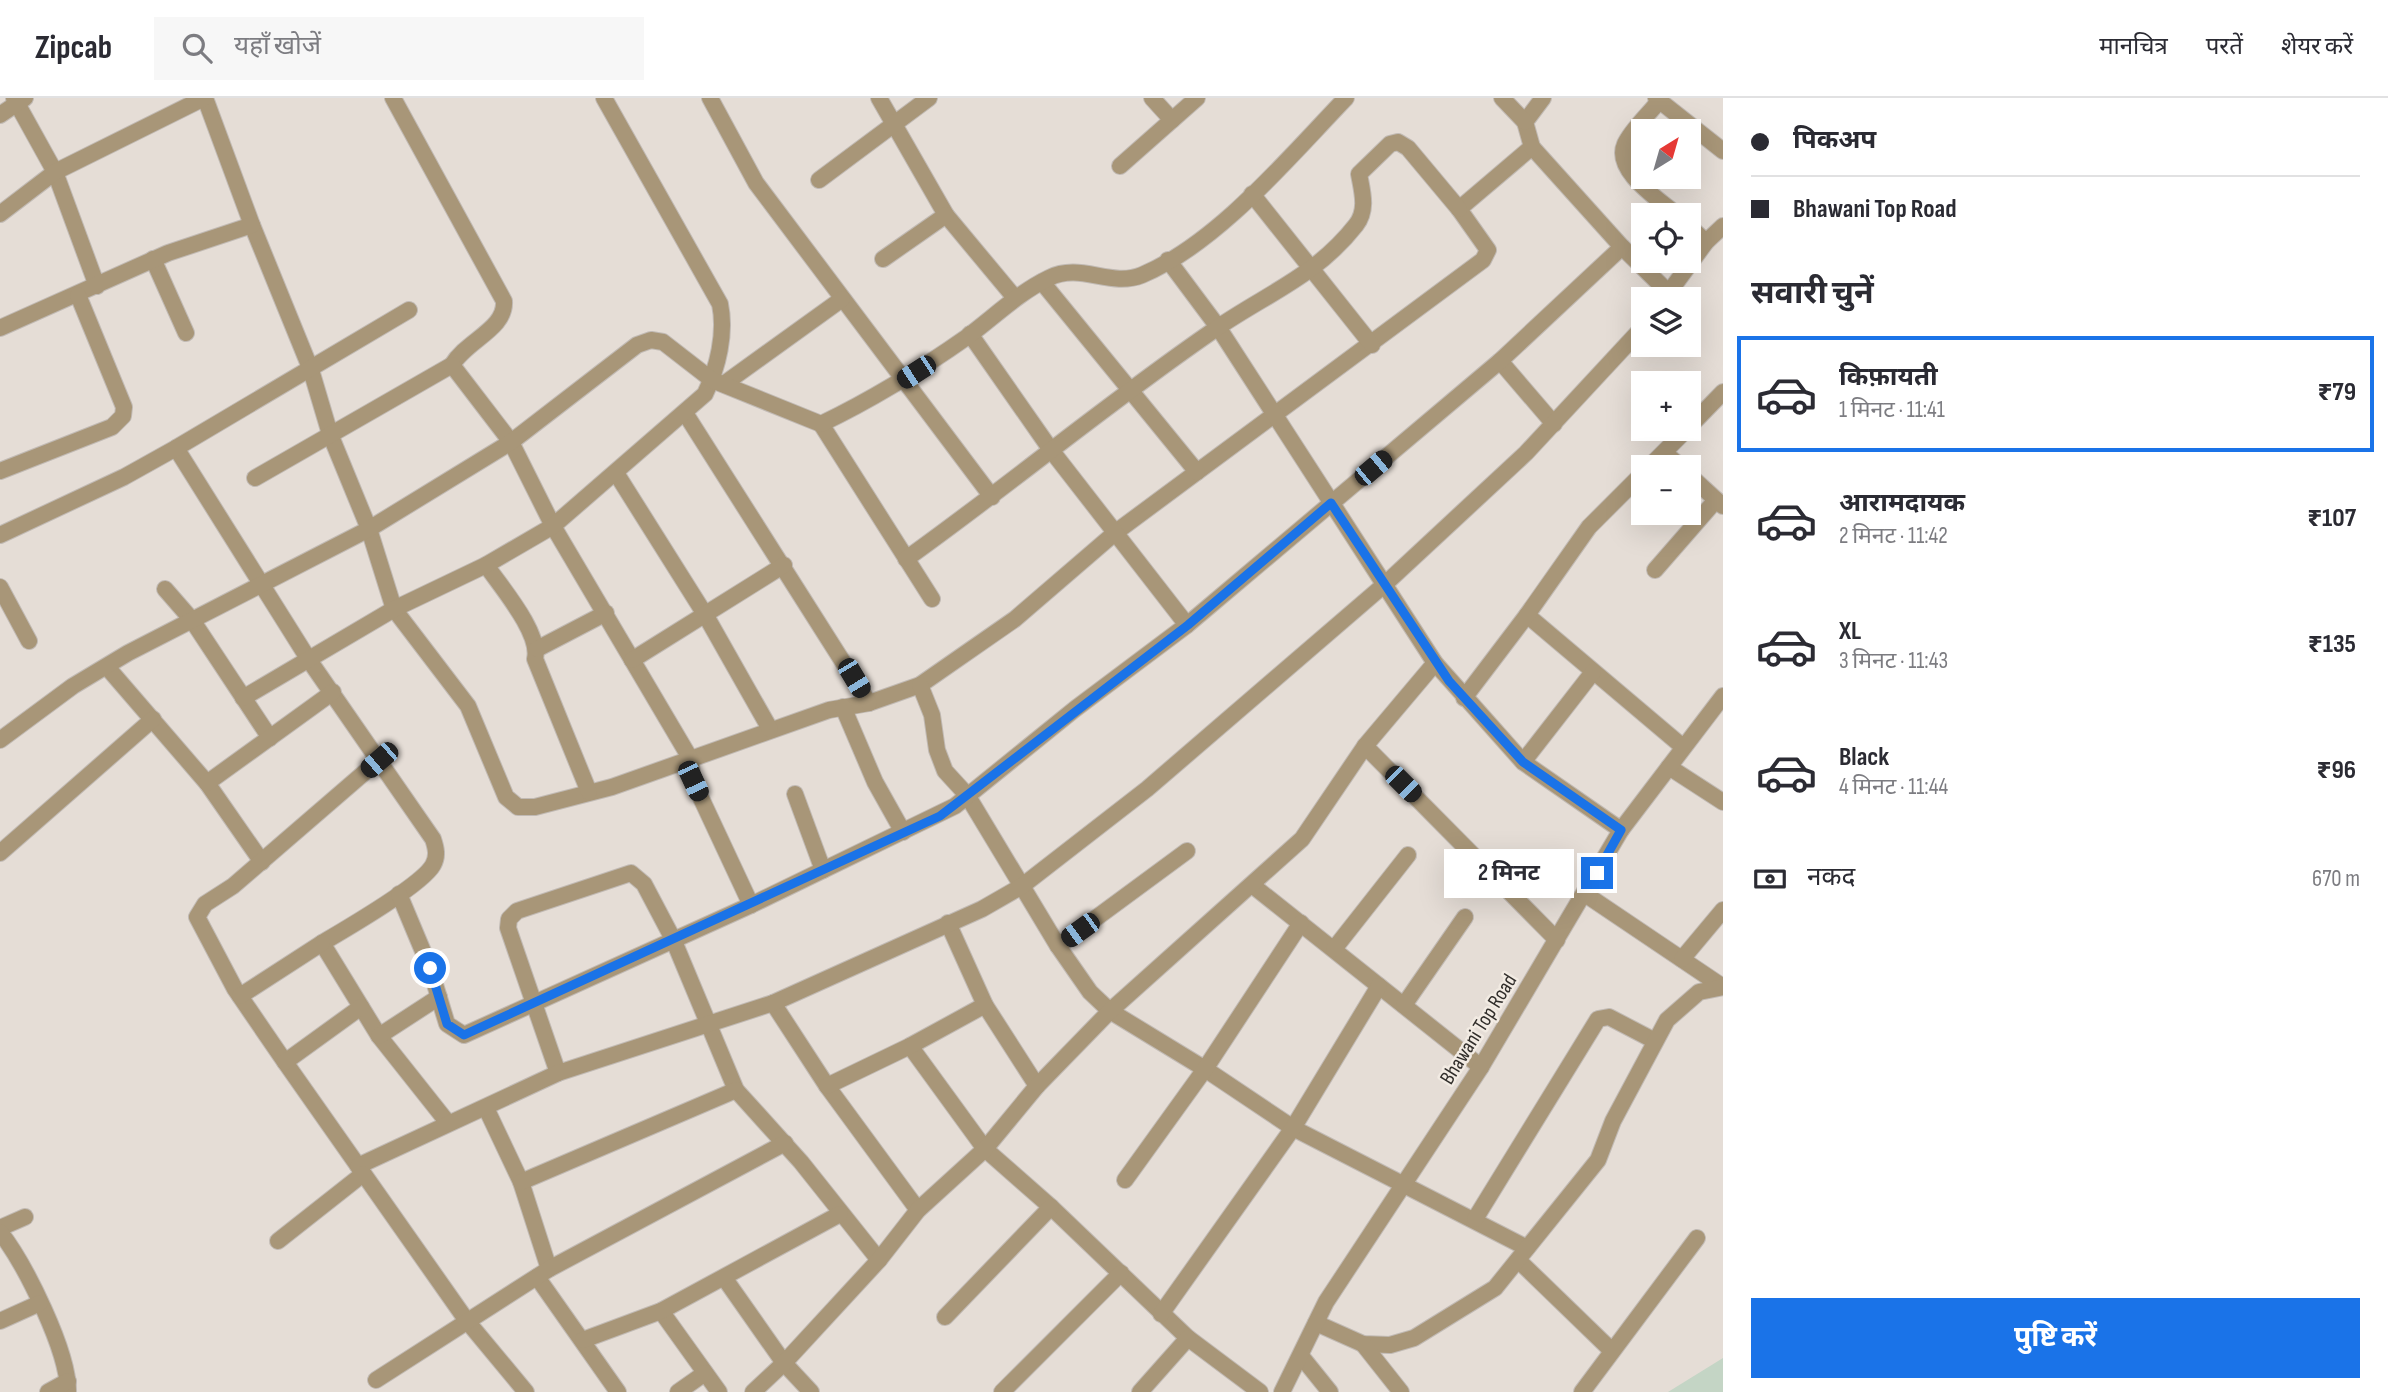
<!DOCTYPE html>
<html lang="hi">
<meta charset="utf-8">
<style>
body{margin:0;font-family:"Sofia Sans Condensed","Noto Sans Devanagari",sans-serif;background:#f7f7f7;color:#2b2b33;height:100vh;display:flex;flex-direction:column;font-size:26px;white-space:nowrap}
*{box-sizing:border-box;margin:0}
p{font-size:23px;color:#7c7c81}
.icon{flex:none;width:38px;height:38px;fill:none;stroke:currentColor;stroke-width:2;stroke-linecap:round;stroke-linejoin:round}
.map{position:relative;flex:1;overflow:hidden}
.details{display:flex;flex-direction:column;background:#fff;width:665px}
.details>*{flex:none}
.hud{display:grid;align-content:center;height:154px;padding:0 28px;background:#fff}
.needle{width:46px;rotate:37deg}
.controls{position:absolute;left:1631px;top:21px;display:grid;gap:14px}
.controls a{display:grid;place-items:center;width:70px;height:70px;border-radius:0px;background:#fff;box-shadow:0 7px 28px #0002;font-size:35px}
.end{position:absolute;width:32px;height:32px;margin:-16px;border:9px solid #1a73e8;background:#fff;box-shadow:0 0 0 4px #fff}
.from{border-radius:50%}
.bubble{position:absolute;height:49px;border-radius:0px;background:#fff;box-shadow:0 7px 28px #0002;font-size:23px;font-weight:700;line-height:49px;text-align:center}
.car{position:absolute;width:21px;height:42px;margin:-21px -10px;border-radius:9px;box-shadow:0 0 5px 2px #0007;background:linear-gradient(#222 24%,#8ab4d8 0 40%,#222 0 76%,#8ab4d8 0 86%,#222 0)}
.hud b{display:flex;align-items:center;gap:24px;height:66px;font-size:26px}
.hud b+b{border-top:2px solid #e1e1e2}
.hud i{width:18px;height:18px;background:#2b2b33}
ul{padding:0;list-style:none}
li{display:flex;align-items:center;gap:21px;height:116px;margin:0 14px 10px;padding:0 14px;border:4px solid transparent;border-radius:0px}
li div{flex:1}
li b{display:block;font-size:26px}
li em{font-style:normal;font-weight:700}
li.current{border-color:#1a73e8}
li>.icon{width:63px;height:63px;stroke-width:1.5}
h2{padding:0 28px;font-size:32px;line-height:84px}
.pay{display:flex;align-items:center;gap:18px;height:77px;padding:0 28px;font-size:26px}
.pay p{margin-inline-start:auto}
.button{display:flex;gap:14px;margin-top:auto;padding:14px 28px}
.button a{flex:1;height:80px;border-radius:0px;background:#1a73e8;color:#fff;font-size:28px;font-weight:700;line-height:80px;text-align:center}
header{display:flex;align-items:center;gap:42px;box-sizing:border-box;height:98px;padding:0 35px;background:#fff;border-bottom:2px solid #e1e1e2}
header strong{font-size:33px}
nav{display:flex;gap:38px;margin-inline-start:auto;font-size:24px}
.search{width:490px;height:63px;background:#f7f7f7;display:flex;align-items:center;gap:18px;box-sizing:border-box;padding:0 24px;border-radius:0px;color:#7c7c81;font-size:26px}
main{display:flex;flex:1;min-height:0}
.map>svg:first-child{display:block}
.green{fill:#c4d5c5}
.lines{fill:none;stroke-linecap:round;stroke-linejoin:round}
.minor-casing{stroke:#c1bab4;stroke-width:18}
.minor{stroke:#a89678;stroke-width:16}
.route{stroke:#1a73e8;stroke-width:9}
.labels{text-anchor:middle;stroke-width:5;stroke-linejoin:round;paint-order:stroke}
.street-label{font-size:21px;fill:#312e2b;stroke:#f2ebe3}
</style>
<header>
<strong>Zipcab</strong>
<div class="search"><svg class="icon" aria-label="search" viewBox="0 0 24 24"><circle cx="10" cy="10" r="6"/><path d="M15 15l6 6"/></svg>यहाँ खोजें</div>
<nav><a>मानचित्र</a><a>परतें</a><a>शेयर करें</a></nav>
</header>
<main>
<div class="map">
<svg width="1723" height="1294" viewBox="0 0 1723 1294">
<rect width="100%" height="100%" fill="#e5ddd6"/>
<path class="green" d="M1723 1260V1294H1668Z"/>
<g class="lines">
<g class="minor-casing">
<g id="minor">
<path d="M14 0 55 74 97 188"/>
<path d="M205 0 252 127 311 272 330 336 369 431 394 511 468 608 506 699 518 709H535L612 689 829 612 869 605 920 587 1015 521 1116 434 1483 162 1488 152 1459 111 1532 49 1525 24 1543 0"/>
<path d="M393 0 504 203C506 231 467 242 452 267"/>
<path d="M710 0 756 85 992 399"/>
<path d="M879 0 946 117 1015 200"/>
<path d="M1152 0 1172 22"/>
<path d="M1502 0 1525 24"/>
<path d="M1656 0 1723 53"/>
<path d="M1659 3C1649 16 1632 31 1625 46 1613 73 1660 102 1677 117"/>
<path d="M0 17 25 0"/>
<path d="M1532 49 1622 149 1669 195"/>
<path d="M1120 68 1197 0"/>
<path d="M819 82 929 0"/>
<path d="M1252 96 1372 247"/>
<path d="M0 116 55 74 204 0"/>
<path d="M1689 128 1706 144"/>
<path d="M153 161 186 235"/>
<path d="M883 161 946 117"/>
<path d="M1168 162 1218 229 1435 565 1523 664 1621 732"/>
<path d="M1042 184 1197 374"/>
<path d="M1664 201 1706 144 1723 128"/>
<path d="M0 230 168 155 252 127"/>
<path d="M970 236 1051 352 1187 527"/>
<path d="M1500 263 1554 326"/>
<path d="M724 286 842 201"/>
<path d="M685 315 869 605"/>
<path d="M821 326 932 501"/>
<path d="M1689 329 1723 294"/>
<path d="M176 350 309 562 433 741C436 750 438 758 433 767 422 787 344 832 322 845L379 938 448 1025"/>
<path d="M1665 355 1681 369"/>
<path d="M1649 369 1687 331"/>
<path d="M0 373 112 329 123 318 124 309 78 197"/>
<path d="M616 375 706 518 770 631"/>
<path d="M1689 377 1723 408"/>
<path d="M255 380 452 267 511 344 553 428 690 660 693 683 751 807"/>
<path d="M0 437 124 379 176 350 409 212"/>
<path d="M906 461C1011 386 1110 303 1217 230 1268 195 1316 178 1356 127 1368 112 1362 93 1359 76L1390 46 1398 44 1408 50 1459 111"/>
<path d="M486 467C501 489 541 535 535 561L589 694"/>
<path d="M1655 472 1716 402"/>
<path d="M0 489 29 543"/>
<path d="M165 491 192 522 270 640"/>
<path d="M1527 517 1683 649"/>
<path d="M537 551 606 515"/>
<path d="M632 562 784 467"/>
<path d="M107 569 207 685 262 764"/>
<path d="M920 587 932 617 937 652 945 673 967 697 1058 848 1090 894 1110 913 1205 971 1293 1030 1527 1150"/>
<path d="M243 600 394 511 486 467 553 428 705 296C718 269 726 235 720 206L604 0"/>
<path d="M1464 600 1527 517 1589 429 1643 375"/>
<path d="M843 609 875 684 903 734"/>
<path d="M0 642 73 588 128 555 369 431 511 344 637 247 651 242 663 244 712 282 821 326C873 301 920 272 967 239 994 219 1018 195 1049 180 1081 164 1110 190 1142 177 1218 145 1289 59 1346 0"/>
<path d="M1365 648 1557 842"/>
<path d="M379 662 233 788 205 806 197 819 235 891 285 964 467 1223 526 1294"/>
<path d="M1523 664 1593 574"/>
<path d="M1669 669 1723 704"/>
<path d="M207 685 333 594"/>
<path d="M795 696 823 772"/>
<path d="M0 755 153 621"/>
<path d="M1252 787 1481 969"/>
<path d="M399 796 430 870 447 926 464 937 751 807 955 708 1075 611 1187 527 1500 263 1622 149"/>
<path d="M1585 796 1723 889"/>
<path d="M948 825 985 907 1037 988"/>
<path d="M1058 848 1187 753"/>
<path d="M1334 851 1408 757"/>
<path d="M1682 861 1723 812"/>
<path d="M240 898 322 845"/>
<path d="M773 905 827 988 918 1112"/>
<path d="M1404 907 1465 819"/>
<path d="M379 938 439 899"/>
<path d="M910 948 985 1051 1051 1109 1188 1240 1260 1294"/>
<path d="M285 964 361 909"/>
<path d="M558 975 508 830 509 821 517 813 631 775 644 786 673 841 736 992 801 1064 879 1162"/>
<path d="M827 988 910 948 985 907"/>
<path d="M486 1010 521 1084 549 1171"/>
<path d="M358 1068 558 975 773 905 982 811 1022 788 1147 691 1384 487 1526 355 1643 229"/>
<path d="M1125 1082 1205 971 1301 825"/>
<path d="M521 1084 736 992"/>
<path d="M1475 1121 1598 921 1609 919 1655 943"/>
<path d="M0 1130 25 1119"/>
<path d="M0 1134C25 1166 69 1254 68 1294"/>
<path d="M278 1143 363 1076"/>
<path d="M1518 1162 1611 1252"/>
<path d="M537 1179 618 1294"/>
<path d="M725 1181 784 1265 811 1294"/>
<path d="M661 1213 719 1294"/>
<path d="M1161 1216 1293 1030 1379 888"/>
<path d="M945 1219 1051 1109"/>
<path d="M0 1223 40 1205"/>
<path d="M1316 1225 1363 1246 1390 1247 1414 1240 1495 1190 1598 1062 1613 1023 1667 922 1699 894 1723 889"/>
<path d="M583 1242 661 1213 840 1116"/>
<path d="M1363 1246 1401 1294"/>
<path d="M1301 1258 1330 1294"/>
<path d="M376 1282 549 1171 785 1045"/>
<path d="M48 1294 68 1283"/>
<path d="M678 1294 705 1275"/>
<path d="M753 1294 784 1265 879 1162 918 1112 985 1051 1037 988 1110 913 1302 741 1365 648 1435 565"/>
<path d="M1002 1294 1121 1175"/>
<path d="M1140 1294 1188 1240"/>
<path d="M1282 1294 1326 1204 1481 969 1621 732 1723 598"/>
<path d="M1582 1294 1697 1140"/>
</g>
</g>
<use href="#minor" class="minor"/>
</g>
<g class="lines">
<path class="route" d="M430 870 447 926 464 937 940 718 1188 527 1331 405 1449 583 1523 664 1621 732 1597 775"/>
</g>
<g class="labels">
<g class="street-label">
<text transform="translate(1478 931) rotate(-58)" y="7">Bhawani Top Road</text>
</g>
</g>
</svg>
<div class="controls">
<a><svg class="needle" viewBox="-14 -14 28 28"><path d="M0-13l5 13h-10z" fill="#e53935"/><path d="M0 13l5-13h-10z" fill="#7c7c81"/></svg></a>
<a><svg class="icon" aria-label="locate" viewBox="0 0 24 24"><circle cx="12" cy="12" r="6"/><path d="M12 2v4M12 18v4M2 12h4M18 12h4"/></svg></a>
<a><svg class="icon" aria-label="layers" viewBox="0 0 24 24"><path d="M12 4l9 5-9 5-9-5zM3 14l9 5 9-5"/></svg></a>
<a>+</a>
<a>−</a>
</div>
<i class="end from" style="left:430px;top:870px"></i>
<i class="end" style="left:1597px;top:775px"></i>
<div class="bubble" style="left:1444px;top:751px;width:130px">2 मिनट</div>
<i class="car" style="left:916px;top:274px;rotate:237deg"></i>
<i class="car" style="left:1373px;top:370px;rotate:50deg"></i>
<i class="car" style="left:854px;top:580px;rotate:149deg"></i>
<i class="car" style="left:379px;top:662px;rotate:229deg"></i>
<i class="car" style="left:693px;top:683px;rotate:155deg"></i>
<i class="car" style="left:1403px;top:686px;rotate:135deg"></i>
<i class="car" style="left:1080px;top:832px;rotate:234deg"></i>
</div>
<section class="details">
<div class="hud">
<b><i class="from"></i>पिकअप</b>
<b><i></i>Bhawani Top Road</b>
</div>
<h2>सवारी चुनें</h2>
<ul>
<li class="current"><svg class="icon" aria-label="car" viewBox="0 0 24 24"><path d="M5 17H2v-5l4-1 3-4h7l3 4 3 1v5h-3M9 17h6M6 11h13"/><circle cx="7" cy="17" r="2"/><circle cx="17" cy="17" r="2"/></svg><div><b>किफ़ायती</b><p>1 मिनट · 11:41</p></div><em>₹79</em></li>
<li><svg class="icon" aria-label="car" viewBox="0 0 24 24"><path d="M5 17H2v-5l4-1 3-4h7l3 4 3 1v5h-3M9 17h6M6 11h13"/><circle cx="7" cy="17" r="2"/><circle cx="17" cy="17" r="2"/></svg><div><b>आरामदायक</b><p>2 मिनट · 11:42</p></div><em>₹107</em></li>
<li><svg class="icon" aria-label="car" viewBox="0 0 24 24"><path d="M5 17H2v-5l4-1 3-4h7l3 4 3 1v5h-3M9 17h6M6 11h13"/><circle cx="7" cy="17" r="2"/><circle cx="17" cy="17" r="2"/></svg><div><b>XL</b><p>3 मिनट · 11:43</p></div><em>₹135</em></li>
<li><svg class="icon" aria-label="car" viewBox="0 0 24 24"><path d="M5 17H2v-5l4-1 3-4h7l3 4 3 1v5h-3M9 17h6M6 11h13"/><circle cx="7" cy="17" r="2"/><circle cx="17" cy="17" r="2"/></svg><div><b>Black</b><p>4 मिनट · 11:44</p></div><em>₹96</em></li>
</ul>
<div class="pay"><svg class="icon" aria-label="cash" viewBox="0 0 24 24"><path d="M3 7h18v10H3z"/><circle cx="12" cy="12" r="2"/></svg>नकद<p>670 m</p></div>
<div class="button"><a>पुष्टि करें</a></div>
</section>
</main>
